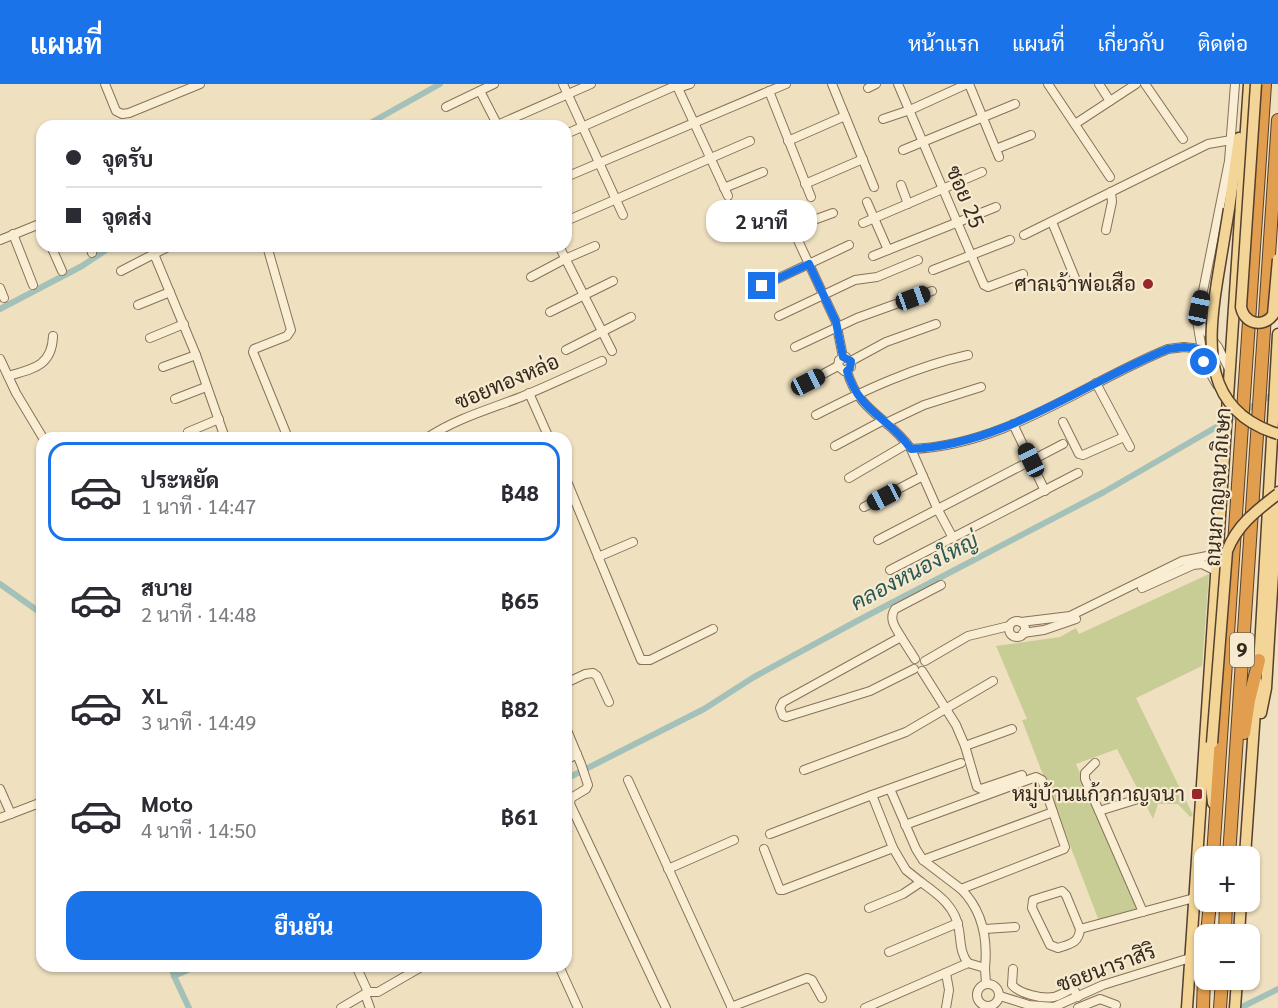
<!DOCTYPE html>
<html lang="th">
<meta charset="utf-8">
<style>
body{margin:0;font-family:Georgia,Sarabun,serif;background:#f2f2f3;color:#2b2b33;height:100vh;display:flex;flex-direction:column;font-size:22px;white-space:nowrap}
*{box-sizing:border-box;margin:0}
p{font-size:20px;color:#7c7c81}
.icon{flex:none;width:33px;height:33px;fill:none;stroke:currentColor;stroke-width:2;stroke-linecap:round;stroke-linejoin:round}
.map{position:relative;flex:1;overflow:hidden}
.drawer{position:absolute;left:36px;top:348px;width:536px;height:540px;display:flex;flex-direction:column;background:#fff;border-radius:18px;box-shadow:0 2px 4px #0004}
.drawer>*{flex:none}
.hud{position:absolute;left:36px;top:36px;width:536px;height:132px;border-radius:18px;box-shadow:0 2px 4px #0004;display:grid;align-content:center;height:132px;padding:0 30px;background:#fff}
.fabs{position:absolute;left:1194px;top:762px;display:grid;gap:12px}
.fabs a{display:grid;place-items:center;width:66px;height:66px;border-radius:12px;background:#fff;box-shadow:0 2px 4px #0004;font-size:30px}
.end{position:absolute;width:27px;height:27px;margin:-14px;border:8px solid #1a73e8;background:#fff;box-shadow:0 0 0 3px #fff}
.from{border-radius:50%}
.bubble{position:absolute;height:42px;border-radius:18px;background:#fff;box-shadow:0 2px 4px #0004;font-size:20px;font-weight:700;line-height:42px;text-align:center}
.car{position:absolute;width:18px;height:36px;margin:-18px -9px;border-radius:8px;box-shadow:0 0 4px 2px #0007;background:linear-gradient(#222 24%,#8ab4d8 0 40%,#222 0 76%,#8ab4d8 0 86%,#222 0)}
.hud b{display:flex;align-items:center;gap:21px;height:57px;font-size:22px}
.hud b+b{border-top:2px solid #e1e1e2}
.hud i{width:15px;height:15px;background:#2b2b33}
ul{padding:10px 0 0;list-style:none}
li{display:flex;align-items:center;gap:18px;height:99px;margin:0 12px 9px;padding:0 18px;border:3px solid transparent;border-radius:18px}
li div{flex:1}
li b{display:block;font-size:22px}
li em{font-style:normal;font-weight:700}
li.active{border-color:#1a73e8}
li>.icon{width:54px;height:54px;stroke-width:1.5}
.cta{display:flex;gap:12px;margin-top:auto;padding:12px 30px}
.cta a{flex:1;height:69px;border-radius:18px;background:#1a73e8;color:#fff;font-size:24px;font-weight:700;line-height:69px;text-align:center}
header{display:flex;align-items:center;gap:36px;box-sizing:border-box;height:84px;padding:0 30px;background:#1a73e8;color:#fff}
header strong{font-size:28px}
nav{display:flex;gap:33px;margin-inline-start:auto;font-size:21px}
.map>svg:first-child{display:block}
.green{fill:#c7cd94}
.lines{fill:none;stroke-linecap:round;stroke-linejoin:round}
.canal{stroke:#a3c1b8;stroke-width:6}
.minor-casing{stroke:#887158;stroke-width:10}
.major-casing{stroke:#563f2c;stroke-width:13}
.highway-casing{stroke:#563f2c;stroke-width:14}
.minor{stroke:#f9eed4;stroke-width:8}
.major{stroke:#f3d597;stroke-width:10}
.highway{stroke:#e19e4e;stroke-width:12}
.major-bridge-casing{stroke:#563f2c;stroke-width:13;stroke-linecap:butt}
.major-bridge{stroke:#f3d597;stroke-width:10}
.route{stroke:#1a73e8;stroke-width:8}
.poi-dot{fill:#992729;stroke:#f6ebd0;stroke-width:2}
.labels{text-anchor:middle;stroke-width:4.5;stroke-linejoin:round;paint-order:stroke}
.shield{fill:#f6ebd0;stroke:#716353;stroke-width:1.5}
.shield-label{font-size:20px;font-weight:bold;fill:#38291d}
.street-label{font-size:21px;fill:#38291d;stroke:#f6ebd0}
.poi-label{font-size:21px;fill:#38291d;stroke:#f6ebd0;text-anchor:end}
.water-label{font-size:22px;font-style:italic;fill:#2b5854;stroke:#f6ebd0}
</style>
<header>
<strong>แผนที่</strong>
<nav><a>หน้าแรก</a><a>แผนที่</a><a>เกี่ยวกับ</a><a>ติดต่อ</a></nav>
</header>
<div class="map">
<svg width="1278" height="924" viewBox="0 0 1278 924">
<rect width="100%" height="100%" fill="#efe0c0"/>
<path class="green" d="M1209 490 1202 582 1136 614 1193 731 1190 733 1178 720H1158L1153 735 1117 665 1076 680 1139 826 1099 837 1022 636 1027 635 996 562 1060 553 1076 544 1079 550Z"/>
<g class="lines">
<g class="canal">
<path d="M365 42 440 0"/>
<path d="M0 225 82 182 112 162"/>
<path d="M0 500 38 527 42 535"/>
<path d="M566 695 704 625 754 593 857 537 1104 408 1275 309"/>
<path d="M171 882 174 892 197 882"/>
<path d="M174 892 189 924"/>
<path d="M1240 924 1278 905"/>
</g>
<g class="minor-casing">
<g id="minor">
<path d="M105 0 116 27 122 30 129 29 200 0"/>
<path d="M563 0 623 131"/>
<path d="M676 0 728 112"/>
<path d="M832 0 874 103"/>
<path d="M898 0 984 201 988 203 1023 190"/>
<path d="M969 0 999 73"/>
<path d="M1048 0 1110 93"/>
<path d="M1099 0 1110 17"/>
<path d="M1145 0 1183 55"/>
<path d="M678 4 690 0"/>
<path d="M868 4 876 0"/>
<path d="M480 7 498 42"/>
<path d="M769 7 811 113"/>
<path d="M446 23 494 0"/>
<path d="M883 35 910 26 967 0"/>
<path d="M1075 40 1136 0"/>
<path d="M495 42 591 0"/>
<path d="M566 50 677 1"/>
<path d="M788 57 845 32"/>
<path d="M996 65 1031 51"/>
<path d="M903 66 1015 20"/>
<path d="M566 93 786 0"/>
<path d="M805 100 863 75"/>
<path d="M901 101 908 120"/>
<path d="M724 104 763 88"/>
<path d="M867 118 888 166"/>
<path d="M833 129 797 142 795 150 836 238 843 273"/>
<path d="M566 137 750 57"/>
<path d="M1052 138 1075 194"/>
<path d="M863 139 982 88"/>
<path d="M1106 146 1112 118 1111 108"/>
<path d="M13 150 33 201"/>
<path d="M1024 151 1208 60 1231 56"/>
<path d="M0 156 42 139"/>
<path d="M51 162 62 187"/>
<path d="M90 162 92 169"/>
<path d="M267 162 291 246 287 252 254 265 253 268 288 354"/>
<path d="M559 162 612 267"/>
<path d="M154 170 170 162"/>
<path d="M873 172 996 123"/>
<path d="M933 186 1010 156"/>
<path d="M121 187 154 170 196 271 225 354"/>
<path d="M531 193 565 175 595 162"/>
<path d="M762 202 849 161"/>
<path d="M0 204 4 214"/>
<path d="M138 221 170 208"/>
<path d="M550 228 613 197"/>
<path d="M779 232 855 196 877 193 918 176"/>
<path d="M1198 237 1218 263 1229 285"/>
<path d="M150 254 184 240"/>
<path d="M795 263 857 234 932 207"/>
<path d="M566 266 631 233"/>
<path d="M0 275 16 309 43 354"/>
<path d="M851 277 886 258 936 240"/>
<path d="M838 282 844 287 851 283"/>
<path d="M163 283 196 271"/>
<path d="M847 287C859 329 889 333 911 365 1005 362 1084 299 1168 265L1184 263 1201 265"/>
<path d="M8 292C33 285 52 282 53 252"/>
<path d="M808 298 838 282 839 276 846 273"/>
<path d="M1096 299 1130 363"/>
<path d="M1217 301 1204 278 1197 237 1229 77 1235 0"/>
<path d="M529 309 549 354"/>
<path d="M175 315 206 303"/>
<path d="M816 331C865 306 914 283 968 271"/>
<path d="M1063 338 1079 370 1083 371 1124 353"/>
<path d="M886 339 924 321 981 303"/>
<path d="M1013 340 1045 407"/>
<path d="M188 348 219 335"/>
<path d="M427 354C455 335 490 325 521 313 548 302 575 289 602 277"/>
<path d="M835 362 882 337"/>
<path d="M911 365 937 424 953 454"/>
<path d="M849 394 907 360"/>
<path d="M566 395 641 576H650L713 545"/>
<path d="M864 423 923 392"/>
<path d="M878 456 1063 360"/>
<path d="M598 473 633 458"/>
<path d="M890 486 1078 389"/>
<path d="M1142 504 1193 481 1202 480 1216 487"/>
<circle cx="1017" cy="545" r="8"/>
<path d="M1021 538 1070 532 1182 477 1217 470"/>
<path d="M1023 549 1044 546 1076 535"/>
<path d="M901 553C896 544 888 535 895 525L941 501"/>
<path d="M925 577 968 552 1009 542"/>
<path d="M914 585 870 607 786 633 783 632 780 624 783 618 901 553 915 575"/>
<path d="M922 587 956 641 965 662 977 703 981 705 1022 691"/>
<path d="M566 599 585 590 593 589 597 592 609 618"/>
<path d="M566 644 581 680 588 701 586 705 571 714 570 720 666 924"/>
<path d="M965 662 1012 645"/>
<path d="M566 676 577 670"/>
<path d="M1095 679 1085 689V695L1143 828"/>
<path d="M804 686 906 648 993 597"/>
<path d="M628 696 732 924"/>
<path d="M0 705 11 730"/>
<path d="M890 705 916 765 923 776 1053 728 1065 763 1064 765 961 805C983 827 988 854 985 884"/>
<path d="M872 711 961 679"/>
<path d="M1099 727 1138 715"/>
<path d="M0 734 42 718"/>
<path d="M905 741 1036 693 1042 696 1053 728"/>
<path d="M770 750 872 711 893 764"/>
<path d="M764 765 780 806H783L893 764 906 786 921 798"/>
<path d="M923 776 961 805"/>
<path d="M668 785 734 756"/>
<path d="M869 824 903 810 921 798C939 811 956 823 959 846 961 858 960 869 968 879"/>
<path d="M985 845 1015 843"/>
<path d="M1080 845C1079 859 1070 860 1058 864L1050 861 1032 824 1033 816 1062 807 1066 811 1080 845 1194 814"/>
<path d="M889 868 958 839"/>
<path d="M356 882 368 908"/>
<path d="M559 882 578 924"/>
<path d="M1013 885 1012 901C1020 910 1042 915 1054 913 1061 911 1067 907 1073 904L1078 913"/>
<path d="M946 889 949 906 946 924"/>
<circle cx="988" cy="911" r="11"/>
<path d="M368 908H378L423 882"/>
<path d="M365 910 370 924"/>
<path d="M1000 912 1029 921 1054 923 1103 901 1190 874"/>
<path d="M731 923 807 894 812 896 822 914"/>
<path d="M341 924 368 908"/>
<path d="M865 924 968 879 985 884 986 900"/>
<path d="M1078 924 1100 915 1116 921"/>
</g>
</g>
<g class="major-casing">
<g id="major">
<path d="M1229 125 1239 54"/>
<path d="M1259 582 1278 250"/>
<path d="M1261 629 1266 604 1278 408"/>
<path d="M1211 665 1210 691 1213 719"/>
<path d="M1245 772 1257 598"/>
<path d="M1239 850 1241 818"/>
<path d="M1187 924 1249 0"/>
<path d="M1235 924 1237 896"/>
</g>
</g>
<g class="highway-casing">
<g id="highway">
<path d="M1244 649 1249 616 1259 576"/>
<path d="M1213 772 1265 0"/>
<path d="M1229 772 1278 36"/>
<path d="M1207 850 1210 818"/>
<path d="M1225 850 1226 818"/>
<path d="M1203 924 1204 893"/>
<path d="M1220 924 1222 896"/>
</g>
</g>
<use href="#minor" class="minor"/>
<use href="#major" class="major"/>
<use href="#highway" class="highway"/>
<g class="major-bridge-casing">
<g id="major-bridge">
<path d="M1256 0 1241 223C1244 239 1262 245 1273 231L1278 175"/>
<path d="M1229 125C1225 149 1221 174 1217 198 1207 262 1203 327 1278 350"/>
<path d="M1212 659 1227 467C1237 441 1256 427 1278 410"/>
</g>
</g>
<use href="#major-bridge" class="major-bridge"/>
</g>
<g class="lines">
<path class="route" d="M762 202 809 180 836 238 843 273 851 277 850 284 847 287C859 328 889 333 911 365 1005 361 1083 299 1168 265L1184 263 1201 265 1204 278"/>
</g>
<g class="poi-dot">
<circle cx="1148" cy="200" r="6"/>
<rect x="1191" y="704" width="12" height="12" rx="3"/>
</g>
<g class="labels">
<rect class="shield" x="1230" y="549" width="24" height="34" rx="4.5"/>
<g class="shield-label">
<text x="1242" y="573">9</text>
</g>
<g class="street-label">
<text transform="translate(965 113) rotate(67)" y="7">ซอย 25</text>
<text transform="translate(507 298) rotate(-23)" y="7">ซอยทองหล่อ</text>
<text transform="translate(1218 403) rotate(-86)" y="7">ถนนกาญจนาภิเษก</text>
<text transform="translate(1106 884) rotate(-20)" y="7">ซอยนาราสิริ</text>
</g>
<g class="poi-label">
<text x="1136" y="207">ศาลเจ้าพ่อเสือ</text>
<text x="1185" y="717">หมู่บ้านแก้วกาญจนา</text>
</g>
<g class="water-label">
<text transform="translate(914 487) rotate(-28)" y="8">คลองหนองใหญ่</text>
</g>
</g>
</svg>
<div class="fabs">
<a>+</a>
<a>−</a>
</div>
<i class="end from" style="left:1204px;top:278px"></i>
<i class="end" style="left:762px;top:202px"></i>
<div class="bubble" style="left:706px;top:116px;width:111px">2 นาที</div>
<i class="car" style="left:913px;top:214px;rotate:70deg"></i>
<i class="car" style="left:1199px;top:224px;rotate:12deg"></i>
<i class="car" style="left:808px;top:298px;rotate:63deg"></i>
<i class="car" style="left:1031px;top:376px;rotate:334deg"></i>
<i class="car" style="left:884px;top:413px;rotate:242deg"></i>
<div class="hud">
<b><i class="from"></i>จุดรับ</b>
<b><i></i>จุดส่ง</b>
</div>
<section class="drawer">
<ul>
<li class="active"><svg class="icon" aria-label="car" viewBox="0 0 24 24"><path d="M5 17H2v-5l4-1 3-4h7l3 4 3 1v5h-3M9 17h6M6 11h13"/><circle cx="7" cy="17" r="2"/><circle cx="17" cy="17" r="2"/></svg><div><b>ประหยัด</b><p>1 นาที · 14:47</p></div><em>฿48</em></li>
<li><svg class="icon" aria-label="car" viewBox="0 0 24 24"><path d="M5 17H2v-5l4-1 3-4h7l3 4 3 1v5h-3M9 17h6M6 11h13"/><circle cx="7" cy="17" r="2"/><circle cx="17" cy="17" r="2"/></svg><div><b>สบาย</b><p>2 นาที · 14:48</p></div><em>฿65</em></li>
<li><svg class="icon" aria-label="car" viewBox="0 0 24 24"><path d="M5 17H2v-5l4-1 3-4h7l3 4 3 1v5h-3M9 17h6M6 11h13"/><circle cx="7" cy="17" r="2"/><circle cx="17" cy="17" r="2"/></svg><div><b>XL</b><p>3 นาที · 14:49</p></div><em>฿82</em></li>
<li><svg class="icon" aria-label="car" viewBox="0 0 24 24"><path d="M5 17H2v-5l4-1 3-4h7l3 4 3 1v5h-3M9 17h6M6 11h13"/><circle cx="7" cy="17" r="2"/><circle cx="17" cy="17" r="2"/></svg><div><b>Moto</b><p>4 นาที · 14:50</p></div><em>฿61</em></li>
</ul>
<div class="cta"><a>ยืนยัน</a></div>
</section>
</div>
